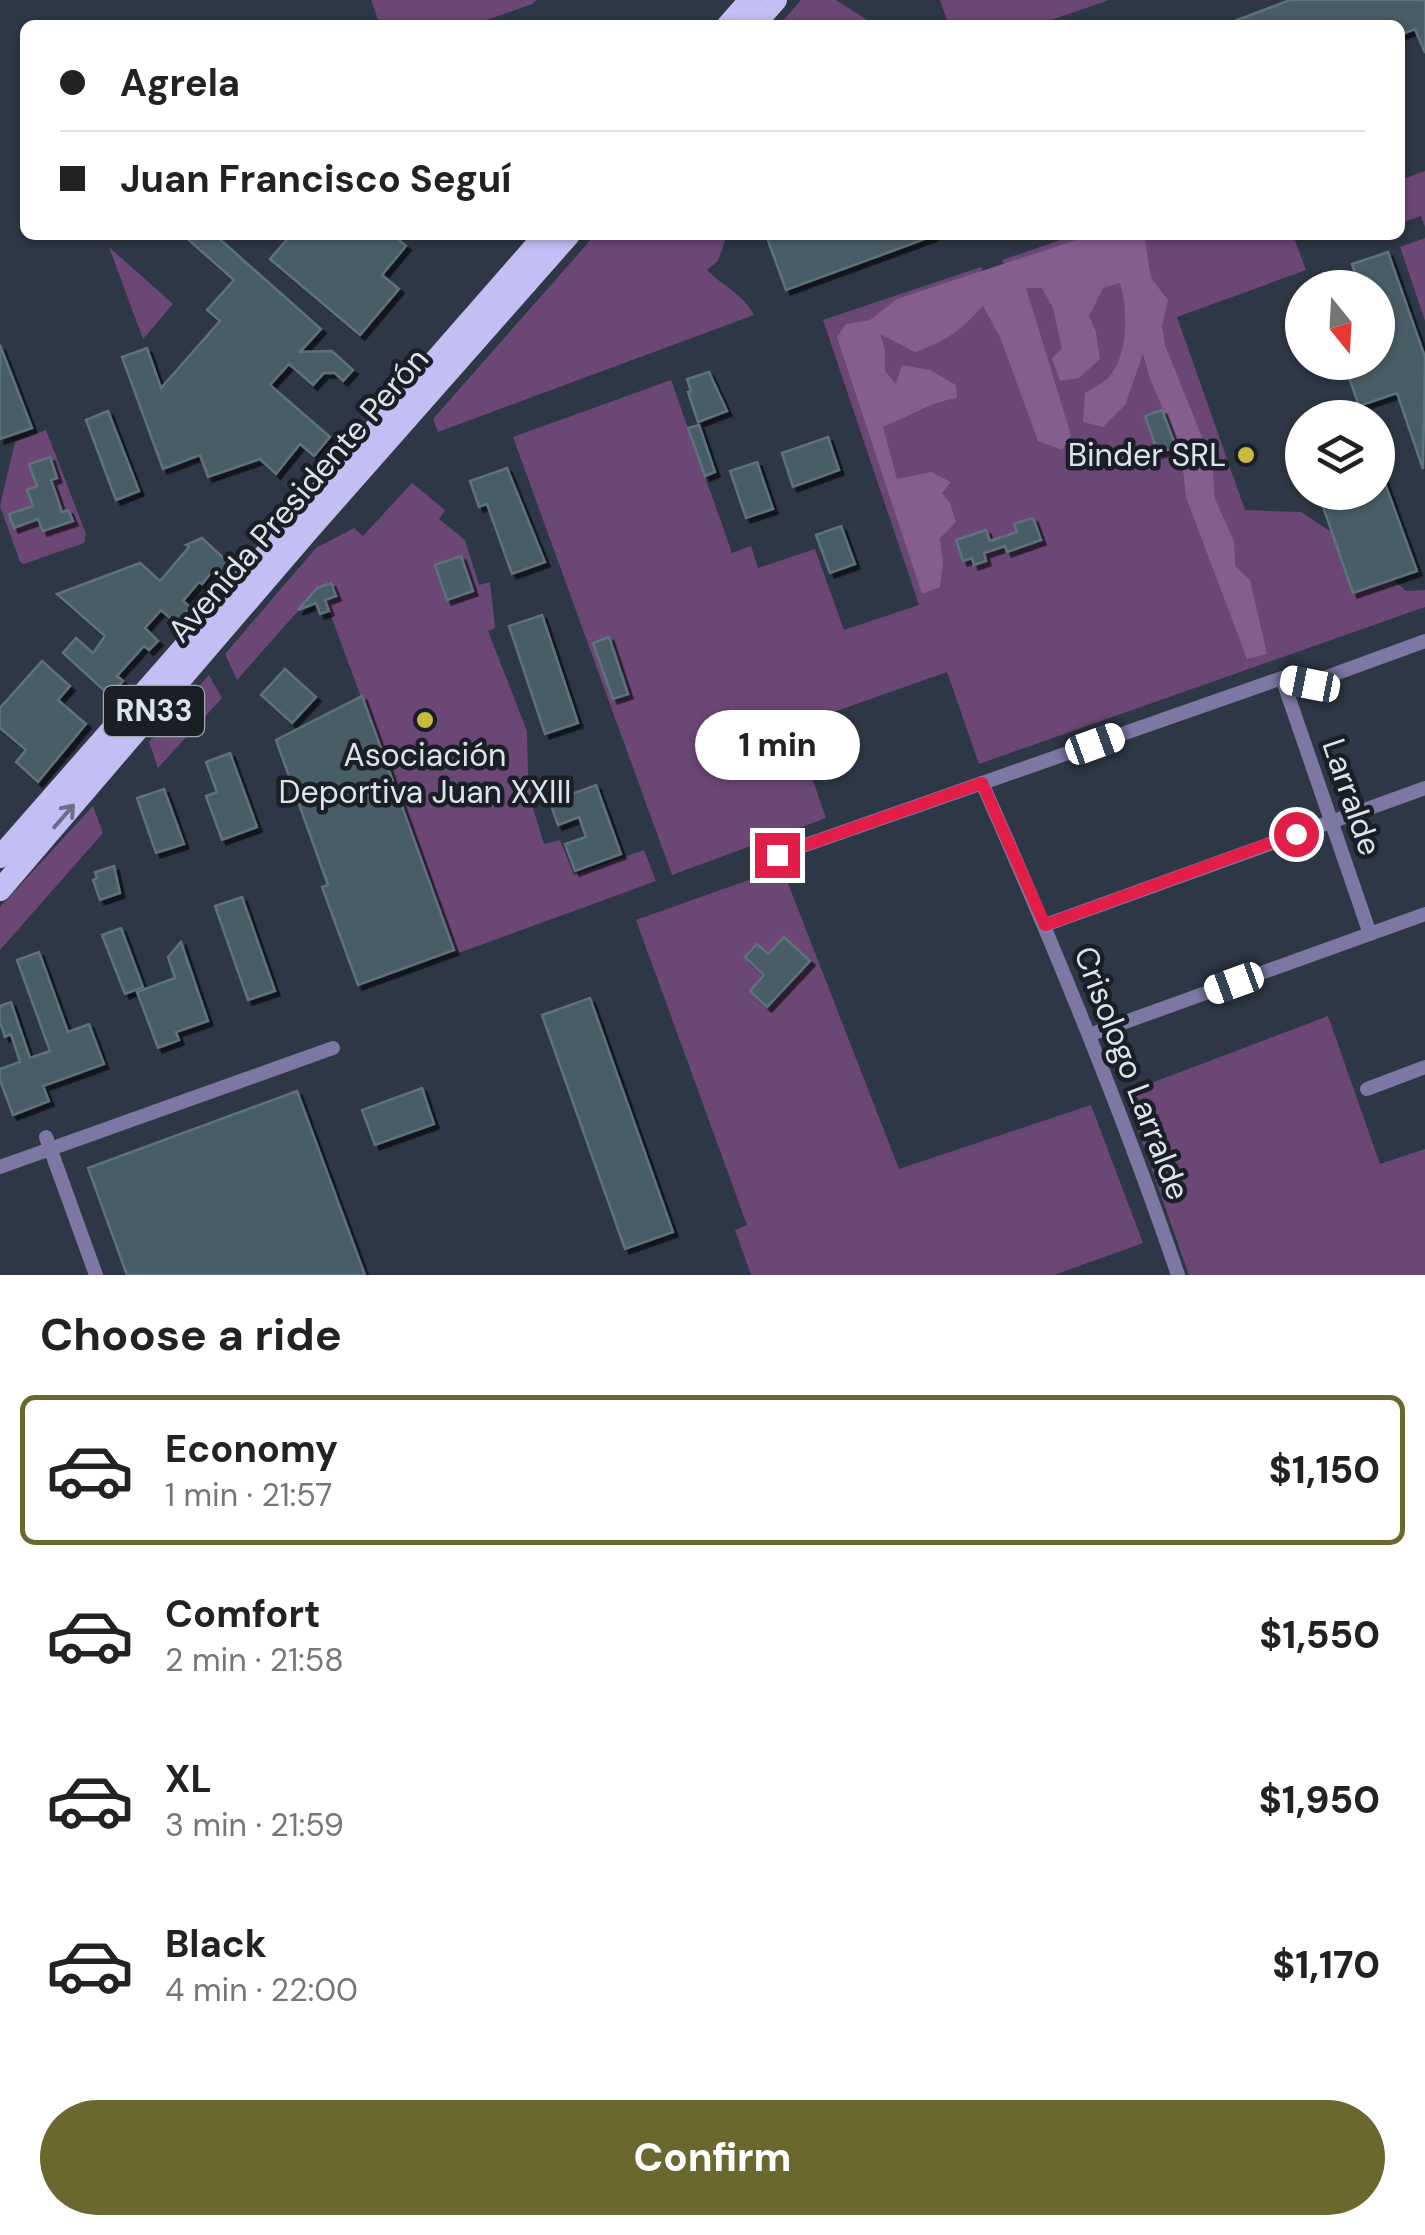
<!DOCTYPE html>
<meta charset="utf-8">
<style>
body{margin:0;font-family:"DM Sans",sans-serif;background:#f6f6f6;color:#222;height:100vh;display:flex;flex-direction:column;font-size:38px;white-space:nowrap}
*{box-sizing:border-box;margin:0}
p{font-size:32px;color:#767676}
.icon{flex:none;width:55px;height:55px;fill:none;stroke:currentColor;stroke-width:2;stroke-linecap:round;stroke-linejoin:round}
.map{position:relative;height:1275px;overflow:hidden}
.drawer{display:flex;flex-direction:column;background:#fff;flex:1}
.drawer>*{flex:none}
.hud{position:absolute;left:20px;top:20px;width:1385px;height:220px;border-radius:15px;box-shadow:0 2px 8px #0004;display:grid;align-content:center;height:220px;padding:0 40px;background:#fff}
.needle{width:65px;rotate:162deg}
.controls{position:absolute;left:1285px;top:270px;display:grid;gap:20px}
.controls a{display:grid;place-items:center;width:110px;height:110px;border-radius:50%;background:#fff;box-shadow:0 2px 8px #0004;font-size:50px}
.end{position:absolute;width:45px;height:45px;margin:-22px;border:12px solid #e11d48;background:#fff;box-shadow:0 0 0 5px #fff}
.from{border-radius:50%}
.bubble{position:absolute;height:70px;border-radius:35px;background:#fff;box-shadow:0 2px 8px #0004;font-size:32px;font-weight:800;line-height:70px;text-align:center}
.car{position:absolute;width:30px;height:60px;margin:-30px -15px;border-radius:12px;box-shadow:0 0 8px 2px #0007;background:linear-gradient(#fff 24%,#345 0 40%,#fff 0 76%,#345 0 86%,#fff 0)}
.hud b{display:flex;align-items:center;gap:35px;height:95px;font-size:38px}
.hud b+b{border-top:2px solid #e0e0e0}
.hud i{width:25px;height:25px;background:#222}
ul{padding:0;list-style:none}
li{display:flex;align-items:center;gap:30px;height:150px;margin:0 20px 15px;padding:0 20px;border:5px solid transparent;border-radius:15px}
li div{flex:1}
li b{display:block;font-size:38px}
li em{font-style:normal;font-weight:800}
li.on{border-color:#6c672e}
li>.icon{width:90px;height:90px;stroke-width:1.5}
h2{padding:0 40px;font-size:45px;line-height:120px}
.cta{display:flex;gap:20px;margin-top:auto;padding:20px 40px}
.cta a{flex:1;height:115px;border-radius:60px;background:#6c672e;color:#fff;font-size:40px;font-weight:800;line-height:115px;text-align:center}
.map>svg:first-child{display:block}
.green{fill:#6b4775}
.forest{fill:#845f8e}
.building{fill:#495d66;stroke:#5e727b;stroke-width:2.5;filter:url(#shadow)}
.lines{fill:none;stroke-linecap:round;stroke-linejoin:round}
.street{stroke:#7c78a3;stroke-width:14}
.primary{stroke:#c3bef3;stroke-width:22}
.oneway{stroke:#6e6e8c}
.route{stroke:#e11d48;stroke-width:12}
.poi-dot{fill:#c6bb3c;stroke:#1a1e25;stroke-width:4}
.labels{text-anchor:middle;stroke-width:9;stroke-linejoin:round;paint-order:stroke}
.shield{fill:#1a1e25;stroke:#a2a8b0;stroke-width:2.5}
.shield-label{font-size:30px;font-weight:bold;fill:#dce3ec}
.poi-label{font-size:32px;fill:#dce3ec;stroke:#1a1e25;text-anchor:end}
.street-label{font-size:32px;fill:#dce3ec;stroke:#1a1e25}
</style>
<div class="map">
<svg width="1425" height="1275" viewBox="0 0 1425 1275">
<defs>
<filter id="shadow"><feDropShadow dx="4.5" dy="4.5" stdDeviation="0" flood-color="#0009"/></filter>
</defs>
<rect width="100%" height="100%" fill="#2e3745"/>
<g class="green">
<path d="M371 0H536L532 4 472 25H380Z"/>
<path d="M801 0H836L875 25H779Z"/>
<path d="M940 0H1109L1037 25H943L948 23Z"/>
<path d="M1425 171V227L1421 216 1400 223V180Z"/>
<path d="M595 235H727L718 261 707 270C723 286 744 295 754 315L438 432 433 419Z"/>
<path d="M1075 235H1293L1306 270 1177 317 1245 510 1301 512 1354 547 1406 591 1425 590V607L979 764 947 672 794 726 826 818 672 875 513 437 671 380 732 553 751 546 758 568 815 549 844 630 919 605 823 320 981 267 1010 334 1032 329 1002 260Z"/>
<path d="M1425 238V321L1400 247Z"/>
<path d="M109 247 173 304 143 339Z"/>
<path d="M46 430 86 534 84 543 24 564 20 562 0 506 15 442Z"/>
<path d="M412 483 445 510 439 519 465 540 479 585 490 582 495 628 488 631 527 731 528 773 533 808 544 844 560 840 574 875 644 850 656 881 456 954 320 586 237 680 225 654 316 548 354 528 363 536Z"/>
<path d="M209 675 222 698 158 768 149 742Z"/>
<path d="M93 806 103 833 0 950V907Z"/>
<path d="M782 868 899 1169 1091 1105 1143 1243 1054 1275H751L735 1230 747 1225 636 920Z"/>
<path d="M1328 1016 1380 1164 1425 1149V1275H1189L1125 1093Z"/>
</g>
<path class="forest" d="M1091 235H1144L1151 278 1168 300 1162 326 1165 345 1212 462 1215 499 1234 541 1235 566 1250 580 1267 654 1247 659 1186 497 1181 451 1150 379 1143 354 1125 405 1103 427 1083 422 1085 393C1092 389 1101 384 1107 379 1129 357 1128 310 1120 283L1103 288 1089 316 1096 332 1100 359 1079 378 1060 381 1052 358 1062 349 1053 308 1042 288H1026L1071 435 1062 450 1038 441 1000 337 983 306C961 330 947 341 915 352L880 334 885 350V371L896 384 902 365 930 370 956 385 957 398C930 402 908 417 883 427L897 479 931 472 951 482 942 493 950 503 956 522 940 538 943 563 940 587 922 594 837 337 846 324 870 320 897 299Z"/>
<g class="building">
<path d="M1290 0H1425V53L1415 29 1400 35V25H1224Z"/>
<path d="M183 235H215L321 329 300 352 332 351 353 370 343 381 335 373H324L313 385 289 364 270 385 330 437 314 456 300 444 276 474 260 459 208 477 200 455 163 469 122 357 147 348 161 388 220 321 207 310 234 280Z"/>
<path d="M291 235H393L406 246 382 275 399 289 360 335 270 259Z"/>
<path d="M766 235H933V236L786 290Z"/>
<path d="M1388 252 1425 357 1423 469 1397 393 1359 406 1346 369 1364 362H1378V358L1384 356 1378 337V288H1360L1352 264Z"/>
<path d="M0 345 32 428 0 439Z"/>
<path d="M709 372 727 411 698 422 688 392 691 391 687 379Z"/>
<path d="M1162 410 1176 447 1158 453 1145 416Z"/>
<path d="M108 411 139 491 116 500 86 420Z"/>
<path d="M699 425 715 472 705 476 688 428Z"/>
<path d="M828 437 839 470 793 487 782 453Z"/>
<path d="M50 457 57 478 51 480 62 512 68 510 73 521 43 531 38 519 14 528 9 514 33 506 27 490 37 486 29 464Z"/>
<path d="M757 462 773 509 746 518 730 471Z"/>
<path d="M1378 464 1417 571 1353 593 1318 492H1378Z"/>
<path d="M507 468 545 562 512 574 487 504 479 507 470 481Z"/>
<path d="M1033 518 1041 540 1007 552 1005 546 984 553 986 561 974 565 972 558 963 561 956 540 986 530 990 541 1017 532 1014 524Z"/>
<path d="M841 526 855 564 830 573 816 535Z"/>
<path d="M202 538 230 564 221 575 214 569 202 584 199 582 183 601 190 607 176 623 161 610 145 628 158 641 149 650 144 646 117 676 123 681 110 696 63 653 76 638 93 653 105 636 57 594 140 563 160 581 189 547 186 545Z"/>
<path d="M461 556 473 591 447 600 435 565Z"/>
<path d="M331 583 336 596 325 600 329 611 320 614 316 603 298 610 317 588Z"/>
<path d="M542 615 578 723 545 734 509 626Z"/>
<path d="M609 637 628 694 613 699 593 643Z"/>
<path d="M42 661 70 686 58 700 86 724 38 782 16 762 26 750 0 728V708Z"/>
<path d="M285 669 316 697 292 723 261 695Z"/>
<path d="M362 696 454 950 358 985 322 887 328 885 276 740Z"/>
<path d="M230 753 257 827 222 840 206 796 217 792 206 762Z"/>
<path d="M596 785 621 854 575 871 565 844 586 837 579 817 558 825 550 802Z"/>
<path d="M164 789 184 844 156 853 137 798Z"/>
<path d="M114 866 120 893 100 900 93 880 97 878 95 872Z"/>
<path d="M242 897 275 991 248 1000 215 906Z"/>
<path d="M121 928 143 987 125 994 102 935Z"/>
<path d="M784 937 810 961 767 1007 750 991 764 975 745 957 757 944 768 954Z"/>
<path d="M181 942 208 1021 176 1032 179 1040 158 1048 137 992 175 978 168 957Z"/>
<path d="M39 952 68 1032 89 1024 104 1064 43 1086 49 1101 13 1115 0 1080V1069L20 1062 11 1034 5 1037 0 1022V1006L11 1002 30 1058 50 1051 17 960Z"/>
<path d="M590 998 673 1232 625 1249 542 1015Z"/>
<path d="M422 1088 434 1124 375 1145 362 1110Z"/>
<path d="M297 1091 365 1275H127L88 1168Z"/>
</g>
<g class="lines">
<g class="street">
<path d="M1282 678 1370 934"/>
<path d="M982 783C1054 945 1121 1108 1178 1275"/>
<path d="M777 855 1282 678 1310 683 1425 641"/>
<path d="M1045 925 1425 788"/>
<path d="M1089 1035 1425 914"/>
<path d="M1367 1089 1425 1067"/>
<path d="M46 1137 96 1275"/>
<path d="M0 1167 333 1048"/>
</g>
<g class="primary">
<path d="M728 25 750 0"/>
<path d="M754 25 776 0"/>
<path d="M0 857 545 235"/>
<path d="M0 890 307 532 569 235"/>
</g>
</g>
<defs><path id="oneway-shaft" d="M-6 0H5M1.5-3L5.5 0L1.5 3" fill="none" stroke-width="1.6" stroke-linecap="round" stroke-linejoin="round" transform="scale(2.5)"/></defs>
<use class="oneway" href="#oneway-shaft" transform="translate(64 816) rotate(-49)"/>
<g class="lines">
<path class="route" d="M777 855 982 783 1045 925 1296 834"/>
</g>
<g class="poi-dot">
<circle cx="1246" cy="455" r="10"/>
<circle cx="425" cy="720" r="10"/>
</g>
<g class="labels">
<rect class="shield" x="104" y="686" width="100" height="50" rx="8"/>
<g class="shield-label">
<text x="154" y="721">RN33</text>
</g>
<g class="poi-label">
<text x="1226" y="466">Binder SRL</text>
<text x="425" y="766" text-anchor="middle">Asociación<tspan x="425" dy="37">Deportiva Juan XXIII</tspan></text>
</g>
<g class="street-label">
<text transform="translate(298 495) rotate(-49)" y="11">Avenida Presidente Perón</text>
<text transform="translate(1352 797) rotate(71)" y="11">Larralde</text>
<text transform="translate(1132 1073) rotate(69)" y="11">Crisologo Larralde</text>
</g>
</g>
</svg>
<div class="controls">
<a><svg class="needle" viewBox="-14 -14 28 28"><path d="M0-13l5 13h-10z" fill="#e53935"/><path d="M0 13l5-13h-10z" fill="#767676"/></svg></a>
<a><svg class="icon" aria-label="layers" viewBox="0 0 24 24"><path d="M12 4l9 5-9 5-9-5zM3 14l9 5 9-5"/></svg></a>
</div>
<i class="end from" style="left:1296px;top:834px"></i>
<i class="end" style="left:777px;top:855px"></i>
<div class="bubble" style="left:695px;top:710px;width:165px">1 min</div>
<i class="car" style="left:1310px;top:684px;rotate:281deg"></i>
<i class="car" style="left:1095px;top:744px;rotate:70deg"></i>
<i class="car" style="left:1234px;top:983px;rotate:250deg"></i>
<div class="hud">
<b><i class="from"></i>Agrela</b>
<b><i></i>Juan Francisco Seguí</b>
</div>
</div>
<section class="drawer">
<h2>Choose a ride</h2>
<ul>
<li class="on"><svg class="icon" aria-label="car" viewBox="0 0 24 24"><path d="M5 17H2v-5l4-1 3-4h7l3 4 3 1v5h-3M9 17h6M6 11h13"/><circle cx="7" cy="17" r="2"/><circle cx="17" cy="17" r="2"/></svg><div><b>Economy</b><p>1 min · 21:57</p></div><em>$1,150</em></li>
<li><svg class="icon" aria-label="car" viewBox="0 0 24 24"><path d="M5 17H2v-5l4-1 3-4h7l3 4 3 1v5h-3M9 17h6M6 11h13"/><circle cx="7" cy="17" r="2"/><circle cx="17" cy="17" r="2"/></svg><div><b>Comfort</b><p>2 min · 21:58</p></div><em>$1,550</em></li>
<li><svg class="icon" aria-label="car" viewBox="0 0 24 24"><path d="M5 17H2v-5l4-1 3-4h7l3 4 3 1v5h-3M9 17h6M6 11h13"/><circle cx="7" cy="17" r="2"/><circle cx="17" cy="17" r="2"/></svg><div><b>XL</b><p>3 min · 21:59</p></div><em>$1,950</em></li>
<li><svg class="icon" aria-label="car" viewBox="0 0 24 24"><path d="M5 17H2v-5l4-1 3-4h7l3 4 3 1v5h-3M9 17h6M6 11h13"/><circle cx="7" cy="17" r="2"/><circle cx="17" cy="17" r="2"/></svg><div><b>Black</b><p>4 min · 22:00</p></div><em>$1,170</em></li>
</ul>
<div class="cta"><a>Confirm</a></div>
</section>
